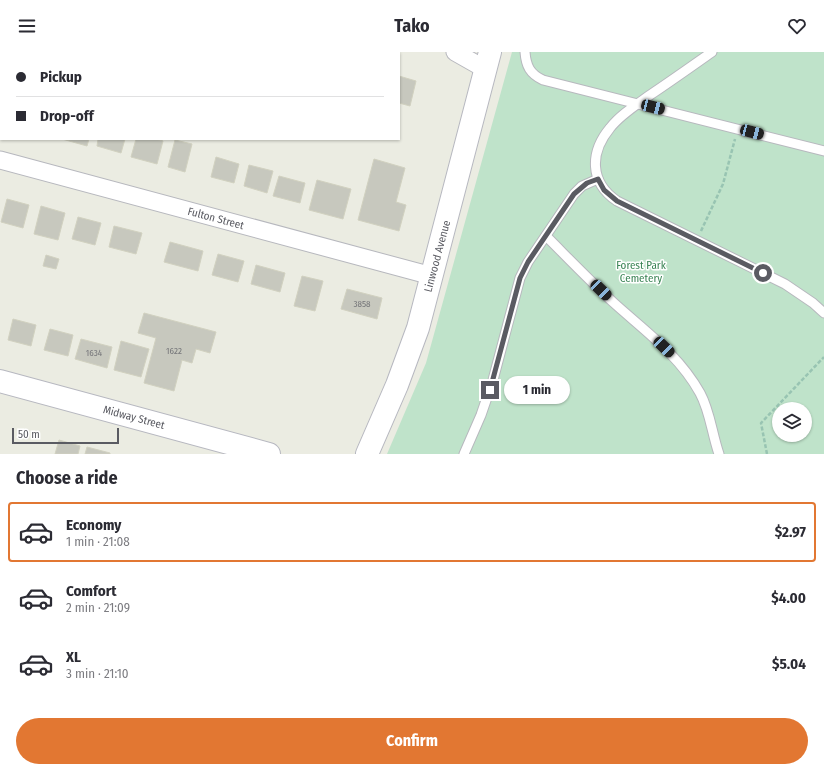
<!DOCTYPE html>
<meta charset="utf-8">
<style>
body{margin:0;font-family:"Fira Sans Condensed",sans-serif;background:#f7f7f7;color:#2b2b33;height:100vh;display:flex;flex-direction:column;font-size:15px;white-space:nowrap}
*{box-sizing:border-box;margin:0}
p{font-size:13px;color:#7c7c81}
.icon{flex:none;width:22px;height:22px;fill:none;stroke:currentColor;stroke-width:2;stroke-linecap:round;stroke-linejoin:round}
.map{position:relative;height:402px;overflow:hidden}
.details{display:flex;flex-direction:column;background:#fff;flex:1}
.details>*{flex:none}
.top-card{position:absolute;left:0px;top:0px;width:400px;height:88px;box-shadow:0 1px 3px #0004;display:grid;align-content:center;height:88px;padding:0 16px;background:#fff}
.fabs{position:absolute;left:772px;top:350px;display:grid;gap:8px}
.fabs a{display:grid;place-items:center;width:40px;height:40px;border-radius:50%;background:#fff;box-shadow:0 1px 3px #0004;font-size:20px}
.scale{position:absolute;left:12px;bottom:10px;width:107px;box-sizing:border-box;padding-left:4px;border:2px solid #5a5b62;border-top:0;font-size:11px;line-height:14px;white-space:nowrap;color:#5a5b62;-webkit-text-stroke:3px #fff;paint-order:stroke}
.end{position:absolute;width:18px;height:18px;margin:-9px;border:5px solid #5a5b62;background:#fff;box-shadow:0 0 0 2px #fff}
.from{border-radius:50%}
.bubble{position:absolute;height:28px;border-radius:14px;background:#fff;box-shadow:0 1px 3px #0004;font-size:13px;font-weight:700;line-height:28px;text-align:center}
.car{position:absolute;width:12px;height:24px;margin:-12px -6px;border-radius:5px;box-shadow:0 0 3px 1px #0007;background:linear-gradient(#222 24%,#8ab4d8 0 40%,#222 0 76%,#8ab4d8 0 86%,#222 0)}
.top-card b{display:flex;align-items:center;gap:14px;height:38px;font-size:15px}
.top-card b+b{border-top:1px solid #e1e1e2}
.top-card i{width:10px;height:10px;background:#2b2b33}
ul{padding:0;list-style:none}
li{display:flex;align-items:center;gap:12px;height:60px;margin:0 8px 6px;padding:0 8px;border:2px solid transparent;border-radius:4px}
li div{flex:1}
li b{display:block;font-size:15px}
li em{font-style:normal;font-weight:700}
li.selected{border-color:#e27732}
li>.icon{width:36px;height:36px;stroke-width:1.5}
h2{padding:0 16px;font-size:18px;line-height:48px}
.action{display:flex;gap:8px;margin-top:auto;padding:8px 16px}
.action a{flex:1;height:46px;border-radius:24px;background:#e27732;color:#fff;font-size:16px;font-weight:700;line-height:46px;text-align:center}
header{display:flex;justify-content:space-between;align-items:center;height:52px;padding:0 16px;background:#fff;font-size:18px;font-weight:700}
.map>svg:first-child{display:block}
.green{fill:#bfe3ca;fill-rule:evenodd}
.building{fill:#c7c8be;stroke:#d1d1c0}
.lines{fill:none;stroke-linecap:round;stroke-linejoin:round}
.lane-casing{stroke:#b7b8be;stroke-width:11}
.street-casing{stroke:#b7b8be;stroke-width:19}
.secondary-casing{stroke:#b7b8c0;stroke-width:24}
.path{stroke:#98c4b2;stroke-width:2.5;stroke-dasharray:4 2;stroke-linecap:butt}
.lane{stroke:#fff;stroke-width:9}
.street{stroke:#fff;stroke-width:17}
.secondary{stroke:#fff;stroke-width:22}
.route{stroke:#5a5b62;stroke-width:5}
.labels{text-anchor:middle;stroke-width:3;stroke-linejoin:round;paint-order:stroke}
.number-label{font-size:9px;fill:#757679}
.street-label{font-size:11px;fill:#5a5b62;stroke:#fff}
.park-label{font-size:11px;fill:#388353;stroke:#fff}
</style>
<header><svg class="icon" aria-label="menu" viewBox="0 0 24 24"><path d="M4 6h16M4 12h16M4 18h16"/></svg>Tako<svg class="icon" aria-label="heart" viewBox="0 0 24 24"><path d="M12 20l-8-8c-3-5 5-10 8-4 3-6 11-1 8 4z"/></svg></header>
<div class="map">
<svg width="824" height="402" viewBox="0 0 824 402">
<rect width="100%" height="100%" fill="#ebece2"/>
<path class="green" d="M512 0H824V402H387L426 311ZM779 357H805V383H779Z"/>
<g class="building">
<path d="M399 24 416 29 410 54 399 51Z"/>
<path d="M62 87H89L87 94Z"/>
<path d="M98 87H125L121 101 97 94Z"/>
<path d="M136 87H156L163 89 157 112 131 105Z"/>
<path d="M175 88 192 92 185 120 168 115Z"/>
<path d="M216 105 239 112 234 131 211 125Z"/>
<path d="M374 107 405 116 396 150 406 153 399 179 358 168Z"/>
<path d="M249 113 273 119 267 141 244 134Z"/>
<path d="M279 124 305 131 300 151 273 144Z"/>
<path d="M317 128 351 137 343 167 309 158Z"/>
<path d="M7 147 29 153 23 176 1 170Z"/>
<path d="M41 154 65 161 58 188 34 182Z"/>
<path d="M78 165 101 171 95 193 72 187Z"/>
<path d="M114 174 142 181 136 202 109 195Z"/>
<path d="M170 190 203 199 198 219 164 210Z"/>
<path d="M218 202 244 209 238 230 212 223Z"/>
<path d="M46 203 59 207 56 217 43 214Z"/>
<path d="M256 213 285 221 280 240 251 232Z"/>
<path d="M302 224 323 229 315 259 294 254Z"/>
<path d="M347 237 382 246 377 267 341 257Z"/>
<path d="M144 261 216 280 210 301 196 297 192 311 182 308 174 339 144 331 156 286 138 281Z"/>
<path d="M13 267 36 273 31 294 8 288Z"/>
<path d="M50 277 73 283 68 304 44 298Z"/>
<path d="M81 287 112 295 107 316 75 307Z"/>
<path d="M121 289 149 297 141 325 114 318Z"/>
<path d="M59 388 80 394 78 402H55Z"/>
<path d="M87 395 110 401V402H85Z"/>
</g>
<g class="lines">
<g class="lane-casing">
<g id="lane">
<path d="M525 0C526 14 530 22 543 28L824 99"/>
<path d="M712 0C692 14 671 29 650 43 636 53 620 63 610 76 590 100 589 130 617 149L785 232 813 251 824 261"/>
<path d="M546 184C568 206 590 229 614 251 645 279 679 303 700 341 710 359 712 382 719 402"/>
<path d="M464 402 481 363 493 328 520 226 528 210 574 142 582 134 598 127"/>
</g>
</g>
<g class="street-casing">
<g id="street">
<path d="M455 0 485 17"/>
<path d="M0 108 432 224"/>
</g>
</g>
<g class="secondary-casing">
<g id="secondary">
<path d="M0 329 269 402"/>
<path d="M367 402 397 333 418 276 490 0"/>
</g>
</g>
<g class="path">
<path d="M701 179 723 132 735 87"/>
<path d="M767 402 761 371 824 305"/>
</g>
<use href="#lane" class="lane"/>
<use href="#street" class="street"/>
<use href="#secondary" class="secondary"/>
</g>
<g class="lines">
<path class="route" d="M490 338 520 226 528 210 574 142 587 131 598 127 604 138 617 149 763 221"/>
</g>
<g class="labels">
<g class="number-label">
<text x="362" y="255">3858</text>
<text x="174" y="302">1622</text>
<text x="94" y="304">1634</text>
</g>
<g class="street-label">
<text transform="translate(216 166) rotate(15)" y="4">Fulton Street</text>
<text transform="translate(437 204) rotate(-75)" y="4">Linwood Avenue</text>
<text transform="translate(134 365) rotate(15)" y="4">Midway Street</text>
</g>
<g class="park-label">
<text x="641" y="217">Forest Park<tspan x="641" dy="13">Cemetery</tspan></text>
</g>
</g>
</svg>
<div class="fabs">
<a><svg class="icon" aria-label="layers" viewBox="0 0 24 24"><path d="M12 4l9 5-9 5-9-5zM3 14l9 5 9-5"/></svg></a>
</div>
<div class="scale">50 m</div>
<i class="end from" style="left:763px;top:221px"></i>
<i class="end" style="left:490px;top:338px"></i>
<div class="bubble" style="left:504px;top:324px;width:66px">1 min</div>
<i class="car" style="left:653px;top:55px;rotate:104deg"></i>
<i class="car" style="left:752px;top:80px;rotate:105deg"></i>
<i class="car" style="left:601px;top:238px;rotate:134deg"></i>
<i class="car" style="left:664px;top:295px;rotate:134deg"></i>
<div class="top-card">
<b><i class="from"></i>Pickup</b>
<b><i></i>Drop-off</b>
</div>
</div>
<section class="details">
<h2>Choose a ride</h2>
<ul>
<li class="selected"><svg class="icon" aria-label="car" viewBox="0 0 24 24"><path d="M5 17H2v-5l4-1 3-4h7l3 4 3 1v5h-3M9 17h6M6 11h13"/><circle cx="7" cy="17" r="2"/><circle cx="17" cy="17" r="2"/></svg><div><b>Economy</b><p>1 min · 21:08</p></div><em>$2.97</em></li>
<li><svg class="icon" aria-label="car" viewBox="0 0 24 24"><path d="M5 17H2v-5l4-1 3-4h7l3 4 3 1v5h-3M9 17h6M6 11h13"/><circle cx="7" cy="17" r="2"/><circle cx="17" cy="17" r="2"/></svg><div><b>Comfort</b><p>2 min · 21:09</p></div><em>$4.00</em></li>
<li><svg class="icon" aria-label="car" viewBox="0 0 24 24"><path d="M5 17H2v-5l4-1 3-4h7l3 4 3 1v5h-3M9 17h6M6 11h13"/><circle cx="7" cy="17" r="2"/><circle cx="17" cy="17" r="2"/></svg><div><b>XL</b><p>3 min · 21:10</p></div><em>$5.04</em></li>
</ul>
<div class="action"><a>Confirm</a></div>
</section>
